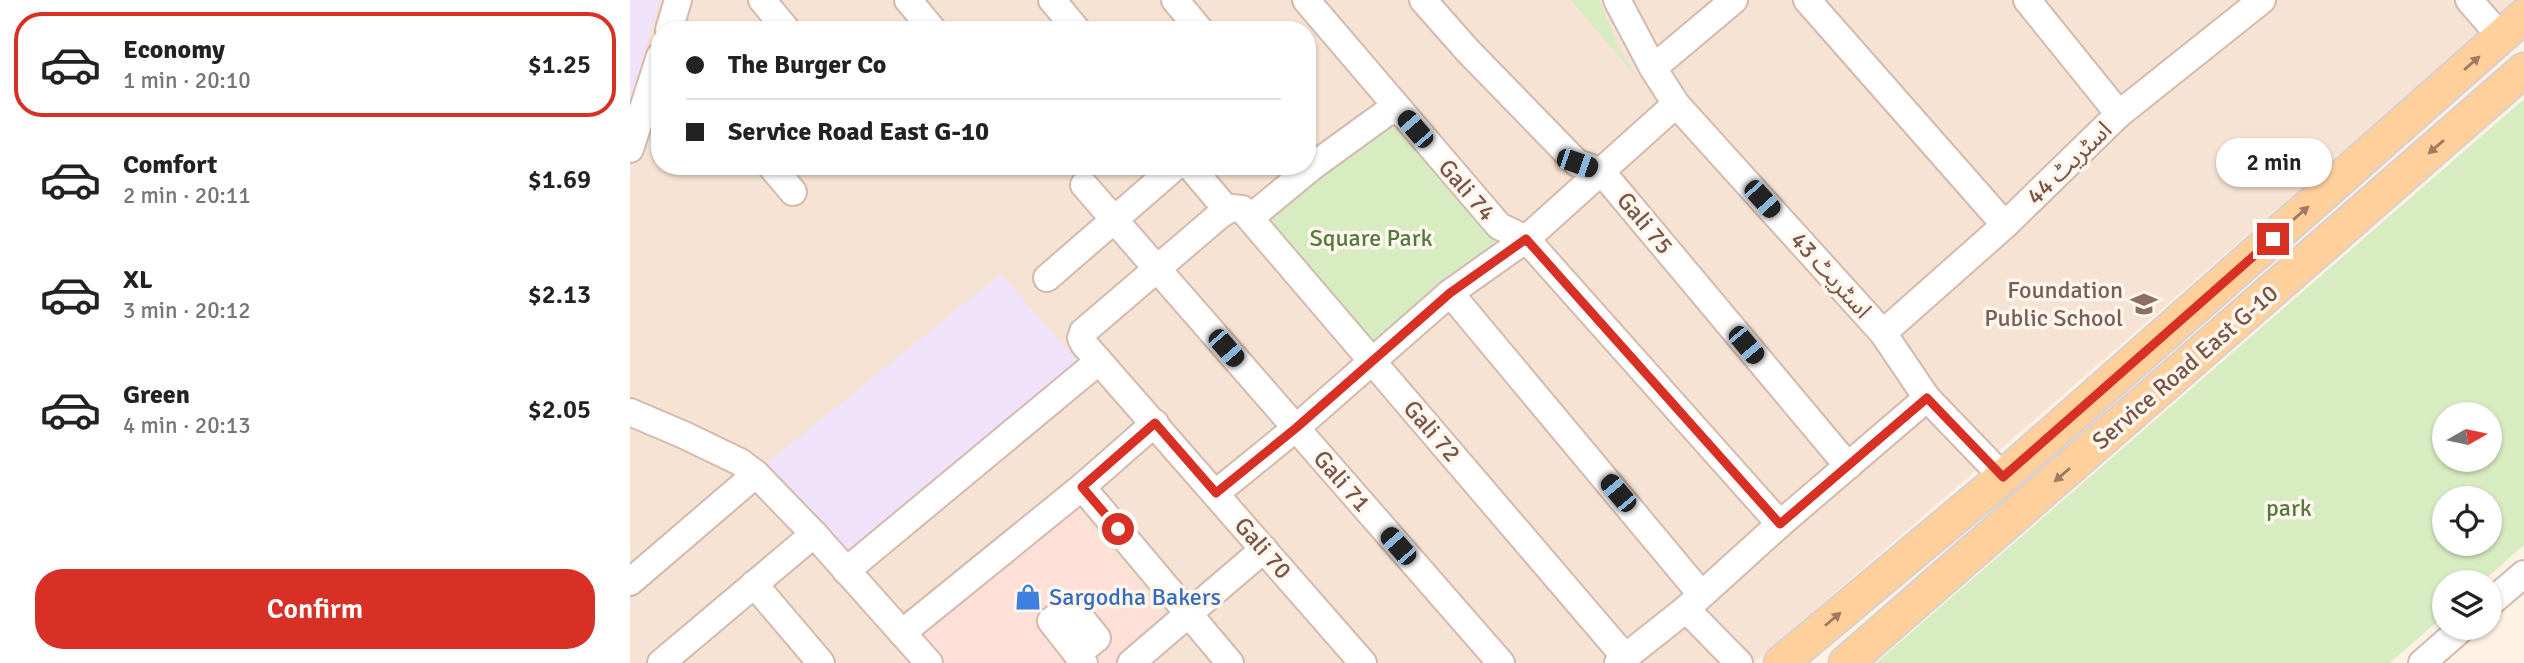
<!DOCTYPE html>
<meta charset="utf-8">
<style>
body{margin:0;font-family:Signika,"Noto Sans Arabic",sans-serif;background:#f2f2f2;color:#222;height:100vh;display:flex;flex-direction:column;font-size:26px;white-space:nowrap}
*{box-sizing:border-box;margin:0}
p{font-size:23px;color:#767676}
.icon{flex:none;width:38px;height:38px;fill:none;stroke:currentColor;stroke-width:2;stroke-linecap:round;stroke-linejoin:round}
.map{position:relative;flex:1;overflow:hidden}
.details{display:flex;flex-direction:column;background:#fff;width:630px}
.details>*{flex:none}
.hud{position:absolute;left:21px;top:21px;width:665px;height:154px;border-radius:28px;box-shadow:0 2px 5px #0004;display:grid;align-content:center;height:154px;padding:0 35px;background:#fff}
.needle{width:46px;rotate:81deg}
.controls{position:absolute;left:1802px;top:402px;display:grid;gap:14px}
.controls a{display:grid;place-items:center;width:70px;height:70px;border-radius:50%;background:#fff;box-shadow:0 2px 5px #0004;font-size:35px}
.end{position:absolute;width:32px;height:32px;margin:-16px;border:9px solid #d93025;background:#fff;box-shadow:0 0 0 4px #fff}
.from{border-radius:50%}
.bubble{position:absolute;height:49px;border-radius:24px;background:#fff;box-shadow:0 2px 5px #0004;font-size:23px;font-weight:600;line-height:49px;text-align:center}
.car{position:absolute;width:21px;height:42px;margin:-21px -10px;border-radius:9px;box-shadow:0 0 5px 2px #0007;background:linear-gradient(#222 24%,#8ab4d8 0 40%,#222 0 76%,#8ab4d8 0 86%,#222 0)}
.hud b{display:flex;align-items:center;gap:24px;height:66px;font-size:26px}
.hud b+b{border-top:2px solid #e0e0e0}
.hud i{width:18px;height:18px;background:#222}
ul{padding:12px 0 0;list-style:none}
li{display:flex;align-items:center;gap:21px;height:105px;margin:0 14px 10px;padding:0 21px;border:4px solid transparent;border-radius:28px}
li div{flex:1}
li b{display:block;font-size:26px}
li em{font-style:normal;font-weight:600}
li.on{border-color:#d93025}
li>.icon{width:63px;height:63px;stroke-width:1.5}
.action{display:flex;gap:14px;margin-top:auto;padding:14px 35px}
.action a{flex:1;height:80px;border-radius:28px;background:#d93025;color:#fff;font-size:28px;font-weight:600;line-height:80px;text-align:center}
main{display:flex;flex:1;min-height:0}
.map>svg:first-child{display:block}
.residential{fill:#f6e3d3;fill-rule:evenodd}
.commercial{fill:#fee0d8}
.education{fill:#efe2fa}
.green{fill:#d8ecc2;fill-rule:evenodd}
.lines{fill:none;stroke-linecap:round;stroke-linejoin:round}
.minor-casing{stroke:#d3baad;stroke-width:30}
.major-casing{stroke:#d9cfcc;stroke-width:37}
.minor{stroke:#fff;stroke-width:26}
.major{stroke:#ffd09b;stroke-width:33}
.oneway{fill:#a17a61}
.route{stroke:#d93025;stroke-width:9}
.labels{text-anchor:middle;stroke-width:7;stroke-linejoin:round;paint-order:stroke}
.street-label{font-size:24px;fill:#795548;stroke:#fff6ed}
.park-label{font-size:24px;fill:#54793c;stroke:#fff6ed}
.education-label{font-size:24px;fill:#785e54;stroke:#fff6ed;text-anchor:end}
.shop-label{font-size:24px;fill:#366cbe;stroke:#fff6ed;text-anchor:start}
</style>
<main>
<section class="details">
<ul>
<li class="on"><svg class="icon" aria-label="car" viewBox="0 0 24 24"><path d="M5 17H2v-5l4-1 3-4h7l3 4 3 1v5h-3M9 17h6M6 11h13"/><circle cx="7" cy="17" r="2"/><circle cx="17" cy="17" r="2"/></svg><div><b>Economy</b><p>1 min · 20:10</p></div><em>$1.25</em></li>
<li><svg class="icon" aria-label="car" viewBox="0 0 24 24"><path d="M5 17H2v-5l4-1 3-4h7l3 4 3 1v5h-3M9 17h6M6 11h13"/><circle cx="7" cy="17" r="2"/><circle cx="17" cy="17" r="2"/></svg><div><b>Comfort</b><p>2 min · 20:11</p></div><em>$1.69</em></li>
<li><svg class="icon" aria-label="car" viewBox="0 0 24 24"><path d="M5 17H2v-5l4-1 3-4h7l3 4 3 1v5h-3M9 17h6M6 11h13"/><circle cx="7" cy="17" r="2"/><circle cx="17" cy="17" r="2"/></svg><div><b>XL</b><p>3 min · 20:12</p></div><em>$2.13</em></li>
<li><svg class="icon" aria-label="car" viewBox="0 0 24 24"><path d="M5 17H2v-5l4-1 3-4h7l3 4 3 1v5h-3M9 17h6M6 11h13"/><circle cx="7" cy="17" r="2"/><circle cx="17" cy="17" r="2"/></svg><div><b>Green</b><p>4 min · 20:13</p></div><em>$2.05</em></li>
</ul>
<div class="action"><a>Confirm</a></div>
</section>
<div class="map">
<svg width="1894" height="663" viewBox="0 0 1894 663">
<rect width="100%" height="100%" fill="#fef2e5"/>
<path class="residential" d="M0 0H1888L1124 663H0ZM30 30H677V166H30Z"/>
<path class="commercial" d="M439 501 537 623 490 663H295L274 638Z"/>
<g class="education">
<path d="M0 0H30L0 102Z"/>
<path d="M371 274 450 364 215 560 132 467Z"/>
</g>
<g class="green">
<path d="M941 0H969L990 50 1010 81Z"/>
<path d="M1894 99V545L1851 583H1815V615L1760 663H1246ZM1815 415H1860V460H1815ZM1815 499H1860V544H1815Z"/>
<path d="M751 114 871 243 730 365 613 231Z"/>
</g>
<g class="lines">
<g class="minor-casing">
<g id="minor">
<path d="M132 0 157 30"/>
<path d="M278 0 303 30"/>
<path d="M422 0 447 30"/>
<path d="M545 0 570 30"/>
<path d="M676 0 869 226 896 239 1150 524"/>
<path d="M793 0 838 51 947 163 970 171 981 183 1218 466"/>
<path d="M987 0 1023 68 1046 104 1253 333 1297 398 1373 477"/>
<path d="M1177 0 1375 225"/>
<path d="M1397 0 1489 114"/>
<path d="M1839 0 1871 37"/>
<path d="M39 30 48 0"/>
<path d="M1023 68 1104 0"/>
<path d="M0 149 30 56"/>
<path d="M141 166 163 192"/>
<path d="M560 166 597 210"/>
<path d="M454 185 871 663"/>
<path d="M620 218 683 166 756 113 768 110"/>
<path d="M417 278 546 166"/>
<path d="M820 293 1071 594"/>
<path d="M1253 333 1375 225 1489 114 1632 0"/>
<path d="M0 412 54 435 110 462 126 474 184 534 299 663"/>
<path d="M452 487 600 663"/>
<path d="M586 493 666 428 820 293 896 239 1046 104"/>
<path d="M216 571 469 361"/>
<path d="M0 582 126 474"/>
<path d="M124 584 191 663"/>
<path d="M1860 603 1894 574"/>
<path d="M1056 609 1109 663"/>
<path d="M272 633 452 487 525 423"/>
<path d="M447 654 467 638 441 606 421 621 454 663"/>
<path d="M31 663 184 534"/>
<path d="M501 663 634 549"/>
<path d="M733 663 454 344 451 338 453 332 591 214 602 208 612 209 995 657"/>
<path d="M988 663 1056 609 1150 524 1297 398"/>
<path d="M1792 663 1832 628"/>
</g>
</g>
<g class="major-casing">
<g id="major">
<path d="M1151 663 1373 477 1894 16"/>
<path d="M1216 663 1894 70"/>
</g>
</g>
<use href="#minor" class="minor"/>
<use href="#major" class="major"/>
</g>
<defs><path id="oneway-solid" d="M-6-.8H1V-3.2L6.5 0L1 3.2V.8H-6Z" transform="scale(1.75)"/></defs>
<g class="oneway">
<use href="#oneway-solid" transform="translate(1842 63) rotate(-41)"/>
<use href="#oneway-solid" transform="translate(1806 147) rotate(139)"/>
<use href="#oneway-solid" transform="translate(1671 213) rotate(-41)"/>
<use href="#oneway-solid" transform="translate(1432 475) rotate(139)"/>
<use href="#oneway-solid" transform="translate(1203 619) rotate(-40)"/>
</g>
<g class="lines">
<path class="route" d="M488 529 452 487 525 423 586 493 666 428 820 293 896 239 1150 524 1297 398 1373 477 1643 239"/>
</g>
<defs>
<g id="school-bare" transform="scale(2.1)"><path d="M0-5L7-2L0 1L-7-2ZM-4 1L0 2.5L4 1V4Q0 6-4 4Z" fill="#8d6e63" stroke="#fff6ed" stroke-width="2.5" paint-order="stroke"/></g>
<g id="shop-bare" transform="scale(2.1)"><path d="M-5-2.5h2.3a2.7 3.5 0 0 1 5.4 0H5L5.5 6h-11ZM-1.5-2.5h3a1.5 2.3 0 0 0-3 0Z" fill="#3f7fe0" stroke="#fff6ed" stroke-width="2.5" paint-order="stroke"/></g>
</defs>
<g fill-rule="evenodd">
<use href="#school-bare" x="1514" y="304"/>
<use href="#shop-bare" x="398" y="597"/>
</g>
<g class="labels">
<g class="street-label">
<text transform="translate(1439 163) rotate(-44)" y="8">اسٹریٹ 44</text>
<text transform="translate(837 190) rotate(49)" y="8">Gali 74</text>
<text transform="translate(1015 223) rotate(50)" y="8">Gali 75</text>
<text transform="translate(1201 275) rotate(48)" y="8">اسٹریٹ 43</text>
<text transform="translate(1555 367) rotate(-41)" y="8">Service Road East G-10</text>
<text transform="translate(802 431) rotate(49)" y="8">Gali 72</text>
<text transform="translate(712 481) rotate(49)" y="8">Gali 71</text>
<text transform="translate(633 548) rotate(49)" y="8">Gali 70</text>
</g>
<g class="park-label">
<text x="741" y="246">Square Park</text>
<text x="1659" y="516">park</text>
</g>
<g class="education-label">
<text x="1493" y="298">Foundation<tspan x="1493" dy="28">Public School</tspan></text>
</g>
<g class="shop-label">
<text x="419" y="605">Sargodha Bakers</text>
</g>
</g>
</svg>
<div class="controls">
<a><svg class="needle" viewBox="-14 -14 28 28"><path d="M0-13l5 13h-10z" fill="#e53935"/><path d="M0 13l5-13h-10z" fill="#767676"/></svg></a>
<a><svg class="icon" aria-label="locate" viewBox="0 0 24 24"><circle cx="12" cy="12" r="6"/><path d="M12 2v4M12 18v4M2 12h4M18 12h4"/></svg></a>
<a><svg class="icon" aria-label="layers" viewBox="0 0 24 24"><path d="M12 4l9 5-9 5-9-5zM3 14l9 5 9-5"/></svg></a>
</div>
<i class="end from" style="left:488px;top:529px"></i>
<i class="end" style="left:1643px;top:239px"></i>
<div class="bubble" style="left:1586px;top:138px;width:116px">2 min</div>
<i class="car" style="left:785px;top:129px;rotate:319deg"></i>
<i class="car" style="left:947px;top:163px;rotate:109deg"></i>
<i class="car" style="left:1132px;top:199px;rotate:138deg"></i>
<i class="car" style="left:1116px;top:345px;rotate:140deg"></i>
<i class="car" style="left:596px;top:348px;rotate:139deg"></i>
<i class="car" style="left:988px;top:493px;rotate:320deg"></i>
<i class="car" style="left:768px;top:546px;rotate:319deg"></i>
<div class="hud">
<b><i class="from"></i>The Burger Co</b>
<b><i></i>Service Road East G-10</b>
</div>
</div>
</main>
